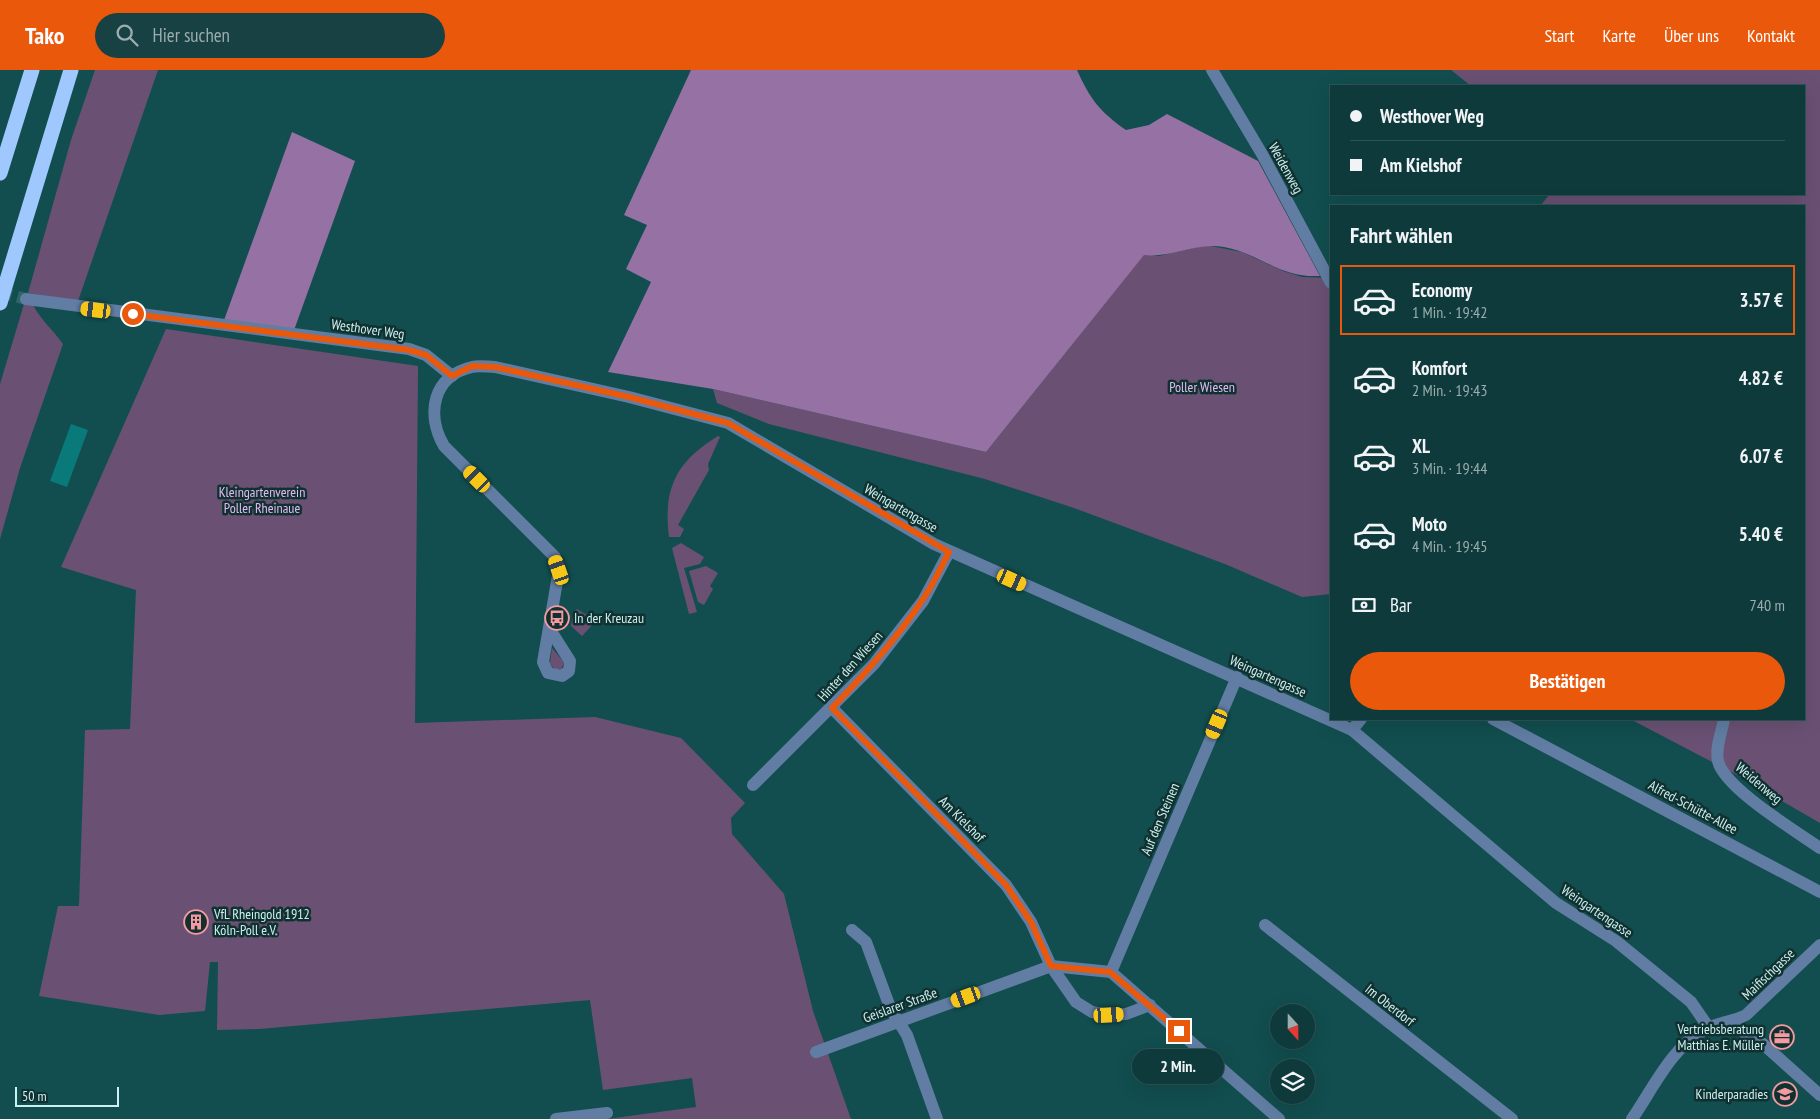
<!DOCTYPE html>
<html lang="de">
<meta charset="utf-8">
<style>
body{margin:0;font-family:"PT Sans Narrow",sans-serif;background:#174142;color:#f1f3f6;height:100vh;display:flex;flex-direction:column;font-size:19px;white-space:nowrap}
*{box-sizing:border-box;margin:0}
p{font-size:16px;color:#9badaf}
.icon{flex:none;width:28px;height:28px;fill:none;stroke:currentColor;stroke-width:2;stroke-linecap:round;stroke-linejoin:round}
.map{position:relative;flex:1;overflow:hidden}
.side{position:absolute;left:1330px;top:135px;width:475px;height:515px;display:flex;flex-direction:column;background:#0e3a3b;border-radius:0px;box-shadow:0 5px 20px #0002,0 0 0 1px #2e5455}
.side>*{flex:none}
.guide{position:absolute;left:1330px;top:15px;width:475px;height:110px;border-radius:0px;box-shadow:0 5px 20px #0002,0 0 0 1px #2e5455;display:grid;align-content:center;height:110px;padding:0 20px;background:#0e3a3b}
.needle{width:32px;rotate:159deg}
.tools{position:absolute;left:1270px;top:934px;display:grid;gap:10px}
.tools a{display:grid;place-items:center;width:45px;height:45px;border-radius:50%;background:#0e3a3b;box-shadow:0 5px 20px #0002,0 0 0 1px #2e5455;font-size:25px}
.scale{position:absolute;left:15px;bottom:12px;width:104px;box-sizing:border-box;padding-left:5px;border:2px solid #ccf0ef;border-top:0;font-size:14px;line-height:18px;white-space:nowrap;color:#ccf0ef;-webkit-text-stroke:4px #113131;paint-order:stroke}
.end{position:absolute;width:22px;height:22px;margin:-11px;border:6px solid #ea580c;background:#fff;box-shadow:0 0 0 2px #fff}
.from{border-radius:50%}
.bubble{position:absolute;height:35px;border-radius:18px;background:#0e3a3b;box-shadow:0 5px 20px #0002,0 0 0 1px #2e5455;font-size:16px;font-weight:800;line-height:35px;text-align:center}
.car{position:absolute;width:15px;height:30px;margin:-15px -8px;border-radius:6px;box-shadow:0 0 4px 1px #0007;background:linear-gradient(#f5c518 24%,#345 0 40%,#f5c518 0 76%,#345 0 86%,#f5c518 0)}
.guide b{display:flex;align-items:center;gap:18px;height:48px;font-size:19px}
.guide b+b{border-top:1px solid #2e5455}
.guide i{width:12px;height:12px;background:#f1f3f6}
ul{padding:0;list-style:none}
li{display:flex;align-items:center;gap:15px;height:70px;margin:0 10px 8px;padding:0 10px;border:2px solid transparent;border-radius:0px}
li div{flex:1}
li b{display:block;font-size:19px}
li em{font-style:normal;font-weight:800}
li.on{border-color:#ea580c}
li>.icon{width:45px;height:45px;stroke-width:1.5}
h2{padding:0 20px;font-size:22px;line-height:60px}
.pay{display:flex;align-items:center;gap:12px;height:55px;padding:0 20px;font-size:19px}
.pay p{margin-inline-start:auto}
.cta{display:flex;gap:10px;margin-top:auto;padding:10px 20px}
.cta a{flex:1;height:58px;border-radius:30px;background:#ea580c;color:#fff;font-size:20px;font-weight:800;line-height:58px;text-align:center}
header{display:flex;align-items:center;gap:30px;box-sizing:border-box;height:70px;padding:0 25px;background:#ea580c;color:#fff}
header strong{font-size:24px}
nav{display:flex;gap:28px;margin-inline-start:auto;font-size:18px}
.search{width:350px;height:45px;background:#174142;display:flex;align-items:center;gap:12px;box-sizing:border-box;padding:0 18px;border-radius:28px;color:#9badaf;font-size:19px}
.map>svg:first-child{display:block}
.green{fill:#6a5174}
.forest{fill:#9571a4}
.water{fill:#09797a}
.lines{fill:none;stroke-linecap:round;stroke-linejoin:round}
.minor-tunnel{stroke:#2e6667;stroke-width:12;stroke-dasharray:12 6;stroke-linecap:butt}
.minor{stroke:#617da3;stroke-width:12}
.highway{stroke:#9fc8fe;stroke-width:15}
.route{stroke:#ea580c;stroke-width:6}
.labels{text-anchor:middle;stroke-width:5;stroke-linejoin:round;paint-order:stroke}
.street-label{font-size:14px;fill:#ccf0ef;stroke:#113131}
.park-label{font-size:14px;fill:#e4baf6;stroke:#113131}
.poi-label{font-size:14px;fill:#ccf0ef;stroke:#113131;text-anchor:start}
</style>
<header>
<strong>Tako</strong>
<div class="search"><svg class="icon" aria-label="search" viewBox="0 0 24 24"><circle cx="10" cy="10" r="6"/><path d="M15 15l6 6"/></svg>Hier suchen</div>
<nav><a>Start</a><a>Karte</a><a>Über uns</a><a>Kontakt</a></nav>
</header>
<div class="map">
<svg width="1820" height="1049" viewBox="0 0 1820 1049">
<rect width="100%" height="100%" fill="#124e4f"/>
<g class="green">
<path d="M95 0H158L78 231 28 223 71 70Z"/>
<path d="M1451 0H1820V753L1737 705 1630 649H1804V136H1540L1550 124H1804V16H1471Z"/>
<path d="M1205 175 1242 182 1283 201 1302 207 1331 208V524L1302 527 1225 494 1074 438 985 409 769 354 717 333 713 319 986 382 1144 184 1159 186Z"/>
<path d="M24 234 33 235C41 250 53 260 63 274L20 398 0 469V314Z"/>
<path d="M166 259 418 296 415 653 595 647 681 668 745 733 731 748 732 764 784 824 813 941 851 1049H607L696 1037 692 1008 603 1020 590 930 259 959 217 960 218 892H210L205 941 159 945 39 926 58 836H79L85 660 130 659 136 520 61 497Z"/>
<path d="M718 366 720 367 708 394 709 400 678 455 684 459 680 467H669C663 418 676 392 718 366Z"/>
<path d="M681 473 704 487 700 494 684 498 697 542 689 544 672 478Z"/>
<path d="M706 496 718 503 710 516 713 519 704 535 698 532 689 501Z"/>
<path d="M577 539 596 551 582 566 571 556 574 541Z"/>
<path d="M552 578 564 592 561 600 554 599 550 593Z"/>
</g>
<g class="forest">
<path d="M691 0H1077C1090 29 1100 42 1126 60L1149 55 1167 44 1258 91 1320 206C1279 208 1261 184 1224 177 1196 172 1172 188 1144 185L986 382 713 319 608 302 651 212 626 199 647 155 624 145Z"/>
<path d="M292 62 355 91 293 263 223 253Z"/>
</g>
<path class="water" d="M71 354 88 360 67 417 50 411Z"/>
<g class="lines">
<path class="minor-tunnel" d="M0 222 26 229"/>
<g class="minor">
<path d="M1212 0 1262 84 1331 213"/>
<path d="M26 229 409 279 426 285 452 306"/>
<path d="M549 558 570 591 569 601 562 606 548 603 543 592 559 500 555 487 444 376C426 345 432 306 472 297 479 295 488 297 495 297L629 327 728 353 934 474 1352 660 1556 833 1616 871 1691 932 1709 958"/>
<path d="M832 638 1006 815 1031 852 1051 896 1076 932 1092 942 1109 945 1126 944 1150 935"/>
<path d="M1493 649 1820 822"/>
<path d="M1724 649C1722 662 1715 677 1718 691 1724 718 1796 761 1820 778"/>
<path d="M1352 660 1361 649"/>
<path d="M753 715 874 594 923 531 949 482"/>
<path d="M1265 855 1512 1049"/>
<path d="M852 860 866 872 891 940 907 965 937 1049"/>
<path d="M1111 902 1237 607"/>
<path d="M1735 951 1744 963 1763 974 1820 1025"/>
<path d="M816 982 1051 896 1111 902 1279 1049"/>
<path d="M556 1049 607 1043"/>
<path d="M1632 1049C1652 1020 1671 979 1702 961 1715 953 1732 952 1746 945L1820 875"/>
</g>
<g class="highway">
<path d="M0 103 32 0"/>
<path d="M0 233 71 0"/>
</g>
</g>
<g class="lines">
<path class="route" d="M133 244 409 280 426 285 452 306 472 296 495 297 629 327 728 353 949 482C940 499 932 517 921 532 895 571 864 605 832 638L1006 815 1031 852 1051 896 1110 902 1179 961"/>
</g>
<defs>
<g id="bus-ring" transform="scale(1.25)"><circle r="9.5" fill="#113131" stroke="#f49aa0" stroke-width="1.5"/><path d="M-5-6H5V4H4V6H2V4H-2V6H-4V4H-5ZM-3.5-4V0h7V-4ZM-3.5 1.2v1.5H-2V1.2ZM2 1.2v1.5H3.5V1.2Z" fill="#f49aa0"/></g>
<g id="building-ring" transform="scale(1.25)"><circle r="9.5" fill="#113131" stroke="#f49aa0" stroke-width="1.5"/><path d="M-4-6H4V6H1V3H-1V6H-4ZM-2.5-4.3h1.7v1.8h-1.7ZM.8-4.3h1.7v1.8H.8ZM-2.5-1h1.7V.8h-1.7ZM.8-1h1.7V.8H.8Z" fill="#f49aa0"/></g>
<g id="office-ring" transform="scale(1.25)"><circle r="9.5" fill="#113131" stroke="#f49aa0" stroke-width="1.5"/><path d="M-6-3h4V-5.5h4V-3h4V5H-6ZM-1-4.5V-3h2v-1.5ZM-6 0V1H6V0Z" fill="#f49aa0"/></g>
<g id="school-ring" transform="scale(1.25)"><circle r="9.5" fill="#113131" stroke="#f49aa0" stroke-width="1.5"/><path d="M0-5L7-2L0 1L-7-2ZM-4 1L0 2.5L4 1V4Q0 6-4 4Z" fill="#f49aa0"/></g>
</defs>
<g fill-rule="evenodd">
<use href="#bus-ring" x="557" y="548"/>
<use href="#building-ring" x="196" y="852"/>
<use href="#office-ring" x="1782" y="967"/>
<use href="#school-ring" x="1785" y="1024"/>
</g>
<g class="labels">
<g class="street-label">
<text transform="translate(1286 98) rotate(61)" y="5">Weidenweg</text>
<text transform="translate(368 259) rotate(8)" y="5">Westhover Weg</text>
<text transform="translate(901 438) rotate(30)" y="5">Weingartengasse</text>
<text transform="translate(850 596) rotate(-48)" y="5">Hinter den Wiesen</text>
<text transform="translate(1268 606) rotate(24)" y="5">Weingartengasse</text>
<text transform="translate(1759 713) rotate(40)" y="5">Weidenweg</text>
<text transform="translate(1693 737) rotate(28)" y="5">Alfred-Schütte-Allee</text>
<text transform="translate(962 749) rotate(45)" y="5">Am Kielshof</text>
<text transform="translate(1160 749) rotate(-67)" y="5">Auf den Steinen</text>
<text transform="translate(1597 841) rotate(34)" y="5">Weingartengasse</text>
<text transform="translate(1768 904) rotate(-44)" y="5">Maifischgasse</text>
<text transform="translate(900 935) rotate(-20)" y="5">Geislarer Straße</text>
<text transform="translate(1390 935) rotate(38)" y="5">Im Oberdorf</text>
</g>
<g class="park-label">
<text x="1202" y="322">Poller Wiesen</text>
<text x="262" y="427">Kleingartenverein<tspan x="262" dy="16">Poller Rheinaue</tspan></text>
</g>
<g class="poi-label">
<text x="574" y="553">In der Kreuzau</text>
<text x="214" y="849">VfL Rheingold 1912<tspan x="214" dy="16">Köln-Poll e.V.</tspan></text>
<text x="1764" y="964" text-anchor="end">Vertriebsberatung<tspan x="1764" dy="16">Matthias E. Müller</tspan></text>
<text x="1768" y="1029" text-anchor="end">Kinderparadies</text>
</g>
</g>
</svg>
<div class="tools">
<a><svg class="needle" viewBox="-14 -14 28 28"><path d="M0-13l5 13h-10z" fill="#e53935"/><path d="M0 13l5-13h-10z" fill="#9badaf"/></svg></a>
<a><svg class="icon" aria-label="layers" viewBox="0 0 24 24"><path d="M12 4l9 5-9 5-9-5zM3 14l9 5 9-5"/></svg></a>
</div>
<div class="scale">50 m</div>
<i class="end from" style="left:133px;top:244px"></i>
<i class="end" style="left:1179px;top:961px"></i>
<div class="bubble" style="left:1132px;top:979px;width:92px">2 Min.</div>
<i class="car" style="left:96px;top:240px;rotate:277deg"></i>
<i class="car" style="left:477px;top:409px;rotate:315deg"></i>
<i class="car" style="left:559px;top:500px;rotate:341deg"></i>
<i class="car" style="left:1012px;top:510px;rotate:114deg"></i>
<i class="car" style="left:1217px;top:654px;rotate:203deg"></i>
<i class="car" style="left:966px;top:927px;rotate:250deg"></i>
<i class="car" style="left:1109px;top:945px;rotate:87deg"></i>
<div class="guide">
<b><i class="from"></i>Westhover Weg</b>
<b><i></i>Am Kielshof</b>
</div>
<section class="side">
<h2>Fahrt wählen</h2>
<ul>
<li class="on"><svg class="icon" aria-label="car" viewBox="0 0 24 24"><path d="M5 17H2v-5l4-1 3-4h7l3 4 3 1v5h-3M9 17h6M6 11h13"/><circle cx="7" cy="17" r="2"/><circle cx="17" cy="17" r="2"/></svg><div><b>Economy</b><p>1 Min. · 19:42</p></div><em>3.57 €</em></li>
<li><svg class="icon" aria-label="car" viewBox="0 0 24 24"><path d="M5 17H2v-5l4-1 3-4h7l3 4 3 1v5h-3M9 17h6M6 11h13"/><circle cx="7" cy="17" r="2"/><circle cx="17" cy="17" r="2"/></svg><div><b>Komfort</b><p>2 Min. · 19:43</p></div><em>4.82 €</em></li>
<li><svg class="icon" aria-label="car" viewBox="0 0 24 24"><path d="M5 17H2v-5l4-1 3-4h7l3 4 3 1v5h-3M9 17h6M6 11h13"/><circle cx="7" cy="17" r="2"/><circle cx="17" cy="17" r="2"/></svg><div><b>XL</b><p>3 Min. · 19:44</p></div><em>6.07 €</em></li>
<li><svg class="icon" aria-label="car" viewBox="0 0 24 24"><path d="M5 17H2v-5l4-1 3-4h7l3 4 3 1v5h-3M9 17h6M6 11h13"/><circle cx="7" cy="17" r="2"/><circle cx="17" cy="17" r="2"/></svg><div><b>Moto</b><p>4 Min. · 19:45</p></div><em>5.40 €</em></li>
</ul>
<div class="pay"><svg class="icon" aria-label="cash" viewBox="0 0 24 24"><path d="M3 7h18v10H3z"/><circle cx="12" cy="12" r="2"/></svg>Bar<p>740 m</p></div>
<div class="cta"><a>Bestätigen</a></div>
</section>
</div>
